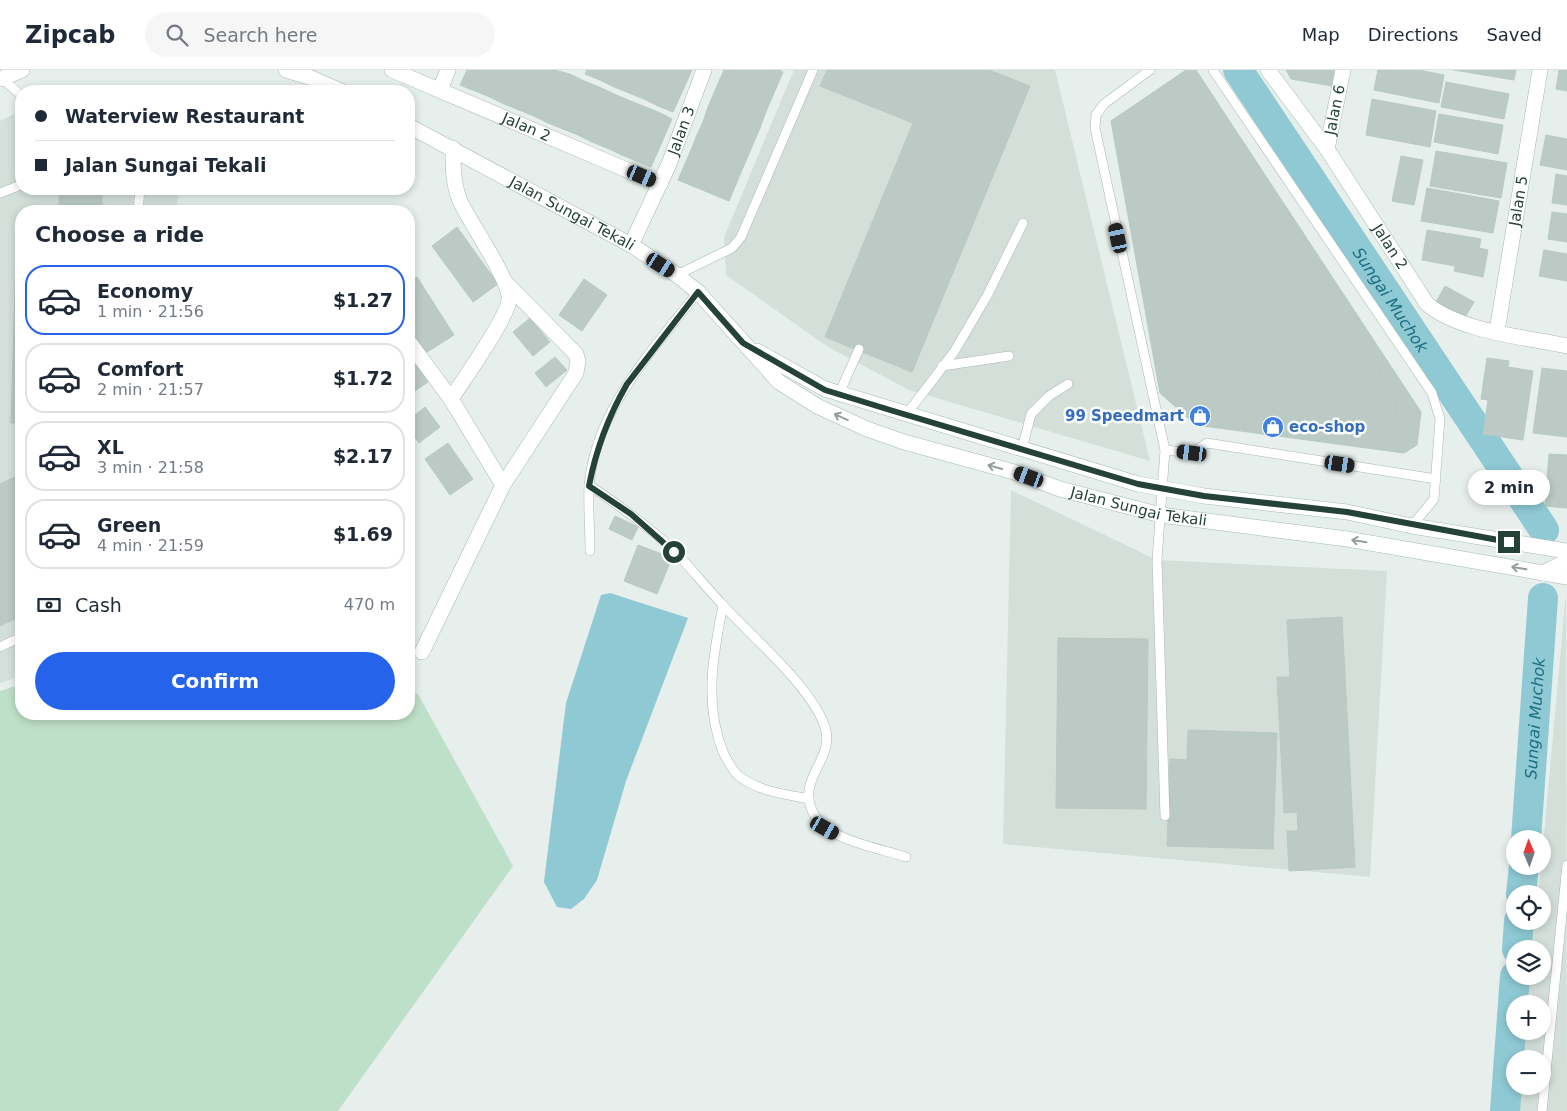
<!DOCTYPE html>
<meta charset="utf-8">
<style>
body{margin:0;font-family:"DejaVu Sans",sans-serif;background:#f6f6f7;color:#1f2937;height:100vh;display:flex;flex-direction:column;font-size:19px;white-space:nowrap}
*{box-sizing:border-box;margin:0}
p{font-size:16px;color:#747a83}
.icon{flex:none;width:28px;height:28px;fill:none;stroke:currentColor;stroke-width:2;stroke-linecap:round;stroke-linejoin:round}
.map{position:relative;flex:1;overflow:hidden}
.sheet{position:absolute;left:15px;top:135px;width:400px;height:515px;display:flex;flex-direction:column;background:#fff;border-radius:20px;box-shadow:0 2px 8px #0003}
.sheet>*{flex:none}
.hud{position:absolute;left:15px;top:15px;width:400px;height:110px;border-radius:20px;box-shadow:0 2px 8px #0003;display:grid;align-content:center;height:110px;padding:0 20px;background:#fff}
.needle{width:32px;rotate:358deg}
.controls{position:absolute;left:1506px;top:760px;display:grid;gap:10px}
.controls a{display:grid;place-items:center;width:45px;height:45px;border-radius:50%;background:#fff;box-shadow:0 2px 8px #0003;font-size:25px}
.end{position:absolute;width:22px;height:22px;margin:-11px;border:6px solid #24423a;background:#fff;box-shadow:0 0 0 2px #fff}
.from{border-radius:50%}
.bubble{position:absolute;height:35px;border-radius:18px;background:#fff;box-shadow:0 2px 8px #0003;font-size:16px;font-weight:600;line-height:35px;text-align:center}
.car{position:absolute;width:15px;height:30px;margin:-15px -8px;border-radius:6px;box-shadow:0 0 4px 1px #0007;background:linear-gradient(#222 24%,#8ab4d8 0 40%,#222 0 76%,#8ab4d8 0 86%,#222 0)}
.hud b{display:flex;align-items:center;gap:18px;height:48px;font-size:19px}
.hud b+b{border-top:1px solid #e0e1e3}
.hud i{width:12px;height:12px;background:#1f2937}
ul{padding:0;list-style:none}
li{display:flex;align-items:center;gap:15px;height:70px;margin:0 10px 8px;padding:0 10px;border:2px solid #e0e1e3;border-radius:20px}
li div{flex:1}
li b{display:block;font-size:19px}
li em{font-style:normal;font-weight:600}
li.current{border-color:#2563eb}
li>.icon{width:45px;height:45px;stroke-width:1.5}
h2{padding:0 20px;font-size:22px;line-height:60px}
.pay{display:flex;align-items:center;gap:12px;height:55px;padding:0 20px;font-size:19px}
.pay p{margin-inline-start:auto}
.cta{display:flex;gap:10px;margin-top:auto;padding:10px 20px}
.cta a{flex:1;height:58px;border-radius:30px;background:#2563eb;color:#fff;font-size:20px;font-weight:600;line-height:58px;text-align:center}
header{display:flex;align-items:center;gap:30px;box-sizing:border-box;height:70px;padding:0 25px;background:#fff;border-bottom:1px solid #e0e1e3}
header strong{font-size:24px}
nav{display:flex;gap:28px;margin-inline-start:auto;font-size:18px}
.search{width:350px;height:45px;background:#f6f6f7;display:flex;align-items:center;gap:12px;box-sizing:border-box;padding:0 18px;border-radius:28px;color:#747a83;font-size:19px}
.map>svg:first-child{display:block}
.built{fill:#d4dfda}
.green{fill:#bfe0c8}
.water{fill:#8ec9d4}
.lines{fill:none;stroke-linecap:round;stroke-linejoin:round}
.river{stroke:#8ec9d4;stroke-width:30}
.building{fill:#bbcac4;stroke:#b8c9c2}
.lane-casing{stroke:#a8b8b2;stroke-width:10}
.street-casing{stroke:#a8b8b2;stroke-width:16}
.secondary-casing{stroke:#a4bbb3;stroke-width:16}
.lane{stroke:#fff;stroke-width:9}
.street{stroke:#fff;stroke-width:15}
.secondary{stroke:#fff;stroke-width:15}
.oneway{stroke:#92a09c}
.route{stroke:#24423a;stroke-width:6}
.labels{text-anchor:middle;stroke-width:5;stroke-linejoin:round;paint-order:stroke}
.street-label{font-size:15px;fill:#24423a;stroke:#f7fbf9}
.shop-label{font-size:15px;font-weight:bold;fill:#366cbe;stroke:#f7fbf9;text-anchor:end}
.water-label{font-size:16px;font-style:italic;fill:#1c6f80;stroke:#f7fbf9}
</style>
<header>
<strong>Zipcab</strong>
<div class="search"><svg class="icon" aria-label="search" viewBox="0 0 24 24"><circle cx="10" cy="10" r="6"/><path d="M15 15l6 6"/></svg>Search here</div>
<nav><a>Map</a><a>Directions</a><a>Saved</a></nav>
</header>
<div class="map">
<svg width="1567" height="1041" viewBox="0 0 1567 1041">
<rect width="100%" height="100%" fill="#e6efeb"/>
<g class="built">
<path d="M794 0H1055L1150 391 909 320 828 277 726 205 724 167Z"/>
<path d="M21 41V119H179L176 141H21V606L0 613V51Z"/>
<path d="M1011 420 1157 490 1387 501 1370 807 1003 774Z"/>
<path d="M1566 523 1567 1041H1518L1520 1016H1542V989H1522L1525 961H1542V934H1528L1530 906H1542V879H1533L1535 851H1542V824H1538L1541 796H1542L1543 775Z"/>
</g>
<path class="green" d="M21 614V644H409V621L418 624 513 796 338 1041H0V621Z"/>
<path class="water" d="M610 523 688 548 626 711 597 810 584 829 571 839 557 837 544 812 566 633 601 525Z"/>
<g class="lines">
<g class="river">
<path id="s1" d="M1238 0 1544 460"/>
<path id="s2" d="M1526 769 1543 528"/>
<path d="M1521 824 1524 796"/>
<path d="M1517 879 1519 851"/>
<path d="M1505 1041 1515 906"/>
</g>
</g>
<g class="building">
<path d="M467 0H484L475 21 460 15Z"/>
<path d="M484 0H502L490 27 475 21Z"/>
<path d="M502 0H519L504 34 490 27Z"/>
<path d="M519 0H537L519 40 504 34Z"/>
<path d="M537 0H554L534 46 519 40Z"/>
<path d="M554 0 570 4 548 53 534 46Z"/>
<path d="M587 0H604L600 10 585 4Z"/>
<path d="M604 0H622L614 17 600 10Z"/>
<path d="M622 0H639L629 23 614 17Z"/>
<path d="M639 0H657L644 29 629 23Z"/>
<path d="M657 0H674L658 36 644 29Z"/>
<path d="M674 0H692L673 42 658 36Z"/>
<path d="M724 0H739L777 16 771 30 720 9Z"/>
<path d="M739 0H779L783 2 777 16Z"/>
<path d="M827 0H989L1030 16 912 302 825 267 913 53 820 16Z"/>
<path d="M1186 0H1196L1421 342 1417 375 1404 383 1196 355 1160 323 1111 51Z"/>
<path d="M1286 0H1334L1332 16 1291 9Z"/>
<path d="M1378 0H1419L1444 5 1439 33 1374 20Z"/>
<path d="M1454 0H1516L1514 10Z"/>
<path d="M1559 0H1567V21L1556 19Z"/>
<path d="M570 4 584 11 563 59 548 53Z"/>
<path d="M720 9 771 30 765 44 714 23Z"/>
<path d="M584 11 599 17 578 65 563 59Z"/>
<path d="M1446 12 1509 24 1504 49 1441 37Z"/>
<path d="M599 17 614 24 592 72 578 65Z"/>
<path d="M714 23 765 44 760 58 708 37Z"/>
<path d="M1196 23 1254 276 1221 284 1225 299 1245 301 1246 288 1282 293 1284 275 1382 287 1378 321 1398 323 1394 356 1216 334 1220 303 1186 311 1129 61 1156 55 1151 33Z"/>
<path d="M614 24 628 30 607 78 592 72Z"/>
<path d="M1372 29 1436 41 1430 77 1366 65Z"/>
<path d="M628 30 643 36 622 85 607 78Z"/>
<path d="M643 36 658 42 636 91 622 85Z"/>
<path d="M708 37 760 58 754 72 703 52Z"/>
<path d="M658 42 672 49 651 97 636 91Z"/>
<path d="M1439 44 1503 55 1498 84 1434 72Z"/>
<path d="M703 52 754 72 748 86 697 65Z"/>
<path d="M697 65 748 86 742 100 691 80Z"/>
<path d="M1546 65 1567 69V100L1540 95Z"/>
<path d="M691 80 742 100 729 131 678 110Z"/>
<path d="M1436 81 1507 93 1501 128 1430 116Z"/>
<path d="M1401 86 1423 90 1414 135 1392 131Z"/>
<path d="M1556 104 1567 106V135L1552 133Z"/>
<path d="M1427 118 1499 131 1493 163 1421 151Z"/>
<rect x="59" y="123" width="43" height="18"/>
<path d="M1552 142 1567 144V172L1548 169Z"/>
<path d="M457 157 498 214 473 232 432 176Z"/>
<path d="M1427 160 1481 169 1479 178 1488 180 1483 207 1454 201 1455 196 1422 190Z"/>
<path d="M1544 180 1567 184V211L1539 206Z"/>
<path d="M16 186H21V353H11Z"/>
<path d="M417 207 454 265 424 284 409 259V213Z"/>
<path d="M584 209 607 225 582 261 559 245Z"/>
<path d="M1445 216 1474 232 1464 249 1436 232Z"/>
<path d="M530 248 550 272 533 286 513 262Z"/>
<path d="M555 287 567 300 546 317 535 303Z"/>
<path d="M1487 288 1509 291 1508 297 1533 301 1523 370 1483 364 1488 330 1481 329Z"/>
<path d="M409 291 412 295 415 292 428 312 409 325Z"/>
<path d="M1542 298 1567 301V367L1533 363Z"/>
<path d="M425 337 440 357 419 373 409 359V350Z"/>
<path d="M448 373 473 409 450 425 425 389Z"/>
<path d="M1549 384 1567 385V438L1545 436Z"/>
<path d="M21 404V546L0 556V414Z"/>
<path d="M615 446 638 457 632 470 609 459Z"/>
<path d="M638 475 672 488 657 524 624 511Z"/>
<path d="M1342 547 1355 797 1289 801 1287 761H1298L1297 742 1284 743 1277 607H1290L1287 550Z"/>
<path d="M1058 568 1148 569 1146 739 1056 738Z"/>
<path d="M1188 660 1277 663 1273 779 1167 776 1170 689 1187 690Z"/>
</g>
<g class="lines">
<g class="lane-casing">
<g id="lane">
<path d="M1150 0 1104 34 1096 45 1095 58 1165 380 1157 490 1165 746"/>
<path d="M1213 0 1432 323 1440 349 1434 429 1412 456"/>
<path d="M1 8 21 25"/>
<path d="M0 123 21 115"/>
<path d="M138 141 140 119"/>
<path d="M677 205 732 178 741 167 813 0"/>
<path d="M942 296 1009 286"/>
<path d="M839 324 859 279"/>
<path d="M906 345 954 282 988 224 1023 153"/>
<path d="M1022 379 1031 344 1049 326 1068 314"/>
<path d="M1165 380 1192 383 1207 373 1436 409"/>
<path d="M589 415C614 432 637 448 659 467 682 486 701 512 721 533 750 565 812 617 825 657 836 690 793 710 815 746 831 771 879 778 906 787"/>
<path d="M590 481C590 460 588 438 589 416 595 340 653 280 698 222"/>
<path d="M723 535C713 585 704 634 723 682 727 690 733 702 740 707 761 722 785 724 809 729"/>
<path d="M0 577 21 567"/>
<path d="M1542 1041 1567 795"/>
</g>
</g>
<g class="street-casing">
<g id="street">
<path id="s3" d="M392 0 660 114"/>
<path id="s4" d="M1268 0 1327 79 1427 234C1461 262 1525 267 1567 276"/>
<path d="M440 20 448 0"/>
<path id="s5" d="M1327 79 1343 0"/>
<path id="s6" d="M631 175 669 94 704 0"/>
<path id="s7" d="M1497 261 1540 0"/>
<path d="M409 272 451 329 503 415 422 582"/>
<path d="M451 329C463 310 507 249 509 230 511 211 470 153 460 131 453 114 453 97 453 78"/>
<path d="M503 415 576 303 578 291 576 284 506 213"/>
<path d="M1543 503 1567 491"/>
</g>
</g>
<g class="secondary-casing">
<g id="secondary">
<path d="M286 0 309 7 341 21"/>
<path d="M0 9 22 0"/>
<path id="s8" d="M409 56 631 175 677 205 698 222 779 312 817 336 867 359 904 372 1014 402 1060 419 1161 445 1347 469 1567 507"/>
<path d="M757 281 825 319 1138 414 1204 426 1347 442 1412 456 1567 481"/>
</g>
</g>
<use href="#lane" class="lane"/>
<use href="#street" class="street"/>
<use href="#secondary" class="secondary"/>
</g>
<defs><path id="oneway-shaft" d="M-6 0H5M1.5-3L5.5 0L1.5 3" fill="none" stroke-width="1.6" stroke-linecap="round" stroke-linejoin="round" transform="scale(1.25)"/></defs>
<g class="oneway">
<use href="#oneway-shaft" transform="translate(841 347) rotate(-155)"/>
<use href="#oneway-shaft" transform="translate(995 397) rotate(-165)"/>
<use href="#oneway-shaft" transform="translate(1359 471) rotate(-170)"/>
<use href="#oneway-shaft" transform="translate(1519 498) rotate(-170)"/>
</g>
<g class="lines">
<path class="route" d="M674 482 631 444 589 416C596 379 608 347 627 314L698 222 743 273 825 320 890 340 1138 414 1204 426 1347 442 1509 472"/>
</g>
<defs>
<g id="shop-disc" transform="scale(1.125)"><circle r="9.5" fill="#3f7fe0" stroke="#f7fbf9"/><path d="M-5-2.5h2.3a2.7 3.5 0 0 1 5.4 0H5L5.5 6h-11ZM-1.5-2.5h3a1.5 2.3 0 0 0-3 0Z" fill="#fff"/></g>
</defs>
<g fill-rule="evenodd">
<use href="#shop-disc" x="1200" y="346"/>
<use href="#shop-disc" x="1273" y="357"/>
</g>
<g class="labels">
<g class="street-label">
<text dy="5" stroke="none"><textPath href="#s5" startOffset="40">Jalan 6</textPath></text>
<text dy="5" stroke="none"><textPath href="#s3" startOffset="146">Jalan 2</textPath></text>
<text dy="5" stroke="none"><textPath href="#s6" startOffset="125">Jalan 3</textPath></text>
<text dy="5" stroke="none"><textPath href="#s7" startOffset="132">Jalan 5</textPath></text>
<text dy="5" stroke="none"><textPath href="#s8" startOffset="185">Jalan Sungai Tekali</textPath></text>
<text dy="5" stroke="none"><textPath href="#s4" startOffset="215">Jalan 2</textPath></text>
<text dy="5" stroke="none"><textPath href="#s8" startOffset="838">Jalan Sungai Tekali</textPath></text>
</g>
<g class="shop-label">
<text x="1184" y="351">99 Speedmart</text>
<text x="1289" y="362" text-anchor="start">eco-shop</text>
</g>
<g class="water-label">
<text dy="6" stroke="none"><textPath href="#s1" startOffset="276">Sungai Muchok</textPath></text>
<text dy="6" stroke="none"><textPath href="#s2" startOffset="121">Sungai Muchok</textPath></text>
</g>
</g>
</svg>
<div class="controls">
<a><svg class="needle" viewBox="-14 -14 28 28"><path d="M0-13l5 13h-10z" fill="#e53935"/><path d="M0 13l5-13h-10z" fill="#747a83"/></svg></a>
<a><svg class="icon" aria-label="locate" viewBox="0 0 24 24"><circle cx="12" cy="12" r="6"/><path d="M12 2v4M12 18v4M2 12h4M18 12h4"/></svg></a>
<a><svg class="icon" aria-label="layers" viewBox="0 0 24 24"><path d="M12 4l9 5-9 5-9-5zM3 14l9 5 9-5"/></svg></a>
<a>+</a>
<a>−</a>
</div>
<i class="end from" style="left:674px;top:482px"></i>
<i class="end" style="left:1509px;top:472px"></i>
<div class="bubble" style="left:1468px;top:400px;width:82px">2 min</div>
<i class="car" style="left:642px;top:106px;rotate:113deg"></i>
<i class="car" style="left:1118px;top:168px;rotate:348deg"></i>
<i class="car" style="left:661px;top:195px;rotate:123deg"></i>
<i class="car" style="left:1192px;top:383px;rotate:277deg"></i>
<i class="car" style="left:1340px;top:394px;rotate:99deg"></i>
<i class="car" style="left:1029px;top:407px;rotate:290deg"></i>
<i class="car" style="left:825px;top:758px;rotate:120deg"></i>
<div class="hud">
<b><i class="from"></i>Waterview Restaurant</b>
<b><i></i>Jalan Sungai Tekali</b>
</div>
<section class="sheet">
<h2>Choose a ride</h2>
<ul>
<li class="current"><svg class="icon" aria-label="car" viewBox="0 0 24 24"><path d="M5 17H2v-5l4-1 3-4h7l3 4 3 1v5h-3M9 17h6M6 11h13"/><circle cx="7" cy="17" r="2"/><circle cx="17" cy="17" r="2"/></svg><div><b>Economy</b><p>1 min · 21:56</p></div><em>$1.27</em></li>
<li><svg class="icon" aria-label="car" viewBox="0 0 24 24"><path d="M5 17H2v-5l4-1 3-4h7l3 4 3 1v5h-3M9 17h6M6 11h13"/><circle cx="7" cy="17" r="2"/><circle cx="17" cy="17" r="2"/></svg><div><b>Comfort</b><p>2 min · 21:57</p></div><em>$1.72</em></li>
<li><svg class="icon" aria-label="car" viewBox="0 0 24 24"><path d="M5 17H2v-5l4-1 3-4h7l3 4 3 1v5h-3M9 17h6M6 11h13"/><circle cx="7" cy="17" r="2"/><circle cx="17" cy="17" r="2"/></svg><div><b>XL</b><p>3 min · 21:58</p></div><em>$2.17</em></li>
<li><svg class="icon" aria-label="car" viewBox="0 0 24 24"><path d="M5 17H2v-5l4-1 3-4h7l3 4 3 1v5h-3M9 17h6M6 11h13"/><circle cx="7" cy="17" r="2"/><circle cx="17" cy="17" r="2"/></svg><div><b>Green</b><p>4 min · 21:59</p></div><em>$1.69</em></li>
</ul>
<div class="pay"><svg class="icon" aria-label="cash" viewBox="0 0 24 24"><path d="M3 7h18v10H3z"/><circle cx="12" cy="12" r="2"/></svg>Cash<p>470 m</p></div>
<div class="cta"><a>Confirm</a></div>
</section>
</div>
